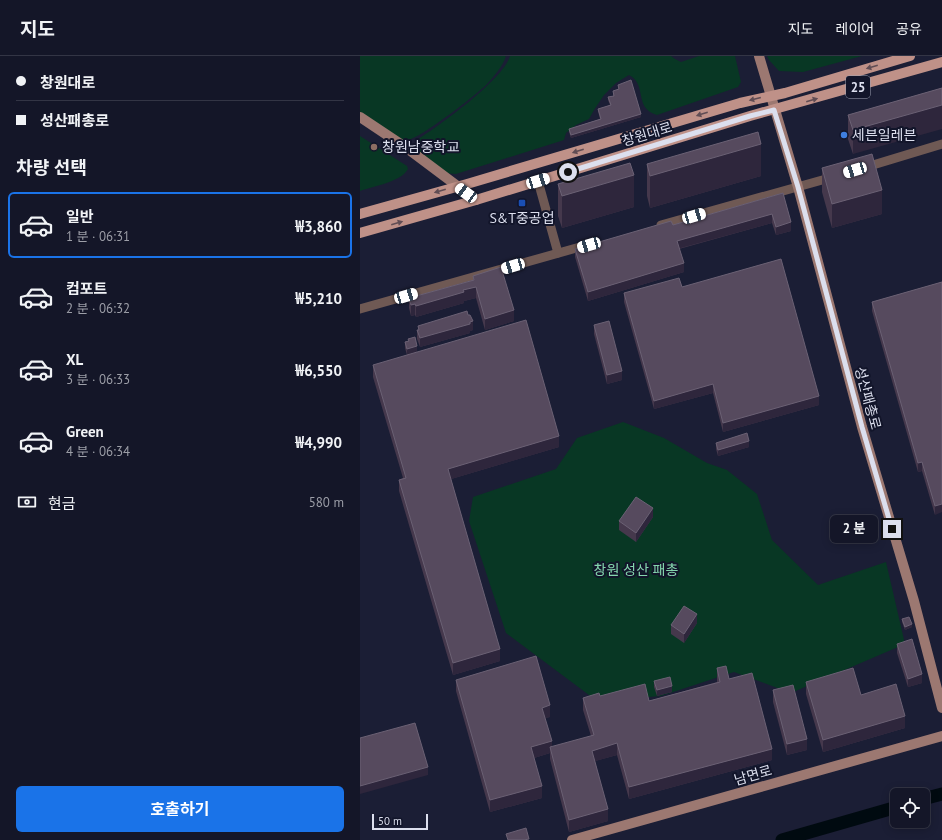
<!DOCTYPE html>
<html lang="ko">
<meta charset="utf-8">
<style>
body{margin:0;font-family:"PT Sans","Noto Sans KR",sans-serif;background:#1d1f30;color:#f1f3f6;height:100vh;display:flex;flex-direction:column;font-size:15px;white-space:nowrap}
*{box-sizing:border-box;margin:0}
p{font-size:13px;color:#9d9fa8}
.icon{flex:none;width:22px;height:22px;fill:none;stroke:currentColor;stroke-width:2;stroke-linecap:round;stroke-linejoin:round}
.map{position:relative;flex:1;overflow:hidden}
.sheet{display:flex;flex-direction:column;background:#141628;width:360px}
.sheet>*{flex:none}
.banner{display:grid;align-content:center;height:88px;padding:0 16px;background:#141628}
.controls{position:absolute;left:530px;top:732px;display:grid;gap:8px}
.controls a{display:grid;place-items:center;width:40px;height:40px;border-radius:6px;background:#141628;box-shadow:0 2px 10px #0003,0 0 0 1px #333545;font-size:20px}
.scale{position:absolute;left:12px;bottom:10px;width:56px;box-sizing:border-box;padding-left:4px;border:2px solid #dcdfee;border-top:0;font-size:11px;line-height:14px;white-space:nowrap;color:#dcdfee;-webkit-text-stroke:3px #12152a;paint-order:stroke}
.end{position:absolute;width:18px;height:18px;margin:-9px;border:5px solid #dcdfee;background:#111;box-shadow:0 0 0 2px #111}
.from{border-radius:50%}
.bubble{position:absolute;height:28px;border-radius:6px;background:#141628;box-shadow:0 2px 10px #0003,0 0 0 1px #333545;font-size:13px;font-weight:700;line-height:28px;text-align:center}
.car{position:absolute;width:12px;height:24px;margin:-12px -6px;border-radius:5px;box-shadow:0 0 3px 1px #0007;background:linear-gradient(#fff 24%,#345 0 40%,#fff 0 76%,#345 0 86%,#fff 0)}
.banner b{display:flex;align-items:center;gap:14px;height:38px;font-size:15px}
.banner b+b{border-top:1px solid #333545}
.banner i{width:10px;height:10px;background:#f1f3f6}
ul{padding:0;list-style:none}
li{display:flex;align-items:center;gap:12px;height:66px;margin:0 8px 6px;padding:0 8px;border:2px solid transparent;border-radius:6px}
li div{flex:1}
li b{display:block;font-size:15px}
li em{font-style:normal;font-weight:700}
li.selected{border-color:#1a73e8}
li>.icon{width:36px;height:36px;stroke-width:1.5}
h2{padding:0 16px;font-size:18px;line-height:48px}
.pay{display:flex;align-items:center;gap:10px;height:44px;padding:0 16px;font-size:15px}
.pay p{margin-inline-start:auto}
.button{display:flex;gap:8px;margin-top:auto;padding:8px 16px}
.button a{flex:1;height:46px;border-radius:6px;background:#1a73e8;color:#fff;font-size:16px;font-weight:700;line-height:46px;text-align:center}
header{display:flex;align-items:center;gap:24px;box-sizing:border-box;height:56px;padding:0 20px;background:#141628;border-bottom:1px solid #333545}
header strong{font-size:19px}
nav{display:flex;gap:22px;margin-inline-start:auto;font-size:14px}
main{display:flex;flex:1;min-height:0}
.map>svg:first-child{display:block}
.green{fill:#083724}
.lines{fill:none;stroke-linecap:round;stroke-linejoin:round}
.river{stroke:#000a10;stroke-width:13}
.street{stroke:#6f5954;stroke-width:9}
.secondary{stroke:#9c7871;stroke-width:10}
.primary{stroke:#bf9188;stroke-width:10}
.wall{fill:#45384c}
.shaded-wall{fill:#2e263c}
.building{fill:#564a5e;stroke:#6b6174}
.oneway{fill:#604d54}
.route{stroke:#dcdfee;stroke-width:5}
.shop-dot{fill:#3f7fe0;stroke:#12152a;stroke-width:1.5}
.education-dot{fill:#8d6e63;stroke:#12152a;stroke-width:1.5}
.transit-dot{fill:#1a4fb4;stroke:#12152a;stroke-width:1.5}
.labels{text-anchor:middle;stroke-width:4;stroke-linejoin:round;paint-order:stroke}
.shield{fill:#12152a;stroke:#9fa2b3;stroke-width:1}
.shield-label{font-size:13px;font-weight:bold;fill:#dcdfee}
.street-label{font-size:14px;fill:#dcdfee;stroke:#12152a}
.poi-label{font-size:14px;fill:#dcdfee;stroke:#12152a;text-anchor:start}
.park-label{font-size:14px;fill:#85d6ae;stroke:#12152a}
</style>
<header>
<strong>지도</strong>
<nav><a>지도</a><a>레이어</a><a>공유</a></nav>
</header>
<main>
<section class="sheet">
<div class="banner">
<b><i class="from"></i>창원대로</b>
<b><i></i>성산패총로</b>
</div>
<h2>차량 선택</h2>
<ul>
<li class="selected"><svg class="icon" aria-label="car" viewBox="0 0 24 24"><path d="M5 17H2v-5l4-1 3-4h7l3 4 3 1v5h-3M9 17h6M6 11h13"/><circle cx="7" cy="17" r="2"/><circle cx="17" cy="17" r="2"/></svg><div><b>일반</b><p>1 분 · 06:31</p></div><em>₩3,860</em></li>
<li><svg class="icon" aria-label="car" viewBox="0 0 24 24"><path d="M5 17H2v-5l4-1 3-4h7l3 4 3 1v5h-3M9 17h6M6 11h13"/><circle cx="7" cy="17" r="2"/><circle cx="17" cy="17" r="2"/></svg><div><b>컴포트</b><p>2 분 · 06:32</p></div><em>₩5,210</em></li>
<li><svg class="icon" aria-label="car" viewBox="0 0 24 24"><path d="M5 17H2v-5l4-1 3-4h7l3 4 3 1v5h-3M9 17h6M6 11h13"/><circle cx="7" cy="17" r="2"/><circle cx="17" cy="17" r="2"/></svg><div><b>XL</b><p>3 분 · 06:33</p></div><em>₩6,550</em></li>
<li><svg class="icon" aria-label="car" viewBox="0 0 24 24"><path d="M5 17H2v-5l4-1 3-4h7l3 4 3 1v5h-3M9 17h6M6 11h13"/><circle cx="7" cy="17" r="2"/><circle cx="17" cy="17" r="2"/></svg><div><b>Green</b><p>4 분 · 06:34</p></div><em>₩4,990</em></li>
</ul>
<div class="pay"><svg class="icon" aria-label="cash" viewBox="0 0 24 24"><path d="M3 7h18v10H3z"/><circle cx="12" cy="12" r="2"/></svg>현금<p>580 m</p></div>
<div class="button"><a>호출하기</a></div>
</section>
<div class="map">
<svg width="582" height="784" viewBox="0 0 582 784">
<rect width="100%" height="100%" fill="#1b1e35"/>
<g class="green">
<path d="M0 0H146C143 10 134 20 127 28 116 39 60 83 47 84 33 84 11 64 0 56Z"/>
<path d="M150 0H311L315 3 321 6 339 0H375L381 26 378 31 297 59C273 52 288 29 269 19L256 27 244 39 234 54 229 63 216 69 206 77 204 84 96 118 85 117 53 92 57 84C80 69 143 24 150 0Z"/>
<path d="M407 0H502L443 16 419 15 409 4Z"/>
<path d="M0 80 47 110 48 113C41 126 14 130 0 135Z"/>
<path d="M263 366 304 382 347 407 367 414 397 438 412 484 458 529 526 506 545 588 431 637 374 616 301 640 237 645 146 577 109 465 113 441 196 413 217 382Z"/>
</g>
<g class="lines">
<g class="river">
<path d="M563 743 582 738"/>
<path d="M422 784 537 751"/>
</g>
<g class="street">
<path d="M503 112 582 88"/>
<path d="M178 125 198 197"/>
<path d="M301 169 473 121"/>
<path d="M0 253 227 189"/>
</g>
<g class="secondary">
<path d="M399 0 438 131 502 371 554 545 582 652"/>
<path d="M0 61 48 93 116 144"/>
<path d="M212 784 582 680"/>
</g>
<g class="primary">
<path d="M0 158 107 128 380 47 425 37 550 0"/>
<path d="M0 177 116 144 390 60 582 6"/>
</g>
</g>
<g class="wall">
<path d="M258 29 281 61 211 82 209 76V73L240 63 238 55V53L250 49 248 44V41L253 40V35L258 34Z"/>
<path d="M582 32 493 98 488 83V59Z"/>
<path d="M287 108 401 120 290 152 287 140Z"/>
<path d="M462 112 522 158 472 172 462 136Z"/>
<path d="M198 128 274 151 202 172 198 160Z"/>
<path d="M423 137 431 175 416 179 412 167 319 193 324 216 228 245 215 201V193L313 169Z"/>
<path d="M113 220 154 265 125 274 116 242 104 245V247L56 261 55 259 51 260 49 252V242L113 224Z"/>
<path d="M582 226 575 459 562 415 558 416 512 255V246Z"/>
<path d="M322 231 459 349 363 376 353 337 294 353 264 246V237Z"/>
<path d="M234 269 262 324 247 328 234 278Z"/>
<path d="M58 270 113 274 110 275V277L60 291 57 283V274H58Z"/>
<path d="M48 283 57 296 47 299 45 292V286L48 285Z"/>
<path d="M13 309 199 391 91 423 140 605 93 619 39 435V424L43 422 13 321Z"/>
<path d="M356 387 389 391 358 400 356 393Z"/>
<path d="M293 461 276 486 259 474V465Z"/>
<path d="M542 563 552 571 545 574 542 566Z"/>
<path d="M337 567 324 587 311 578V569Z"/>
<path d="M537 588 562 627 548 631 537 597Z"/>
<path d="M357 612 369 623 412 704 269 743 257 699 235 705 248 765 209 776 190 703V697L174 702 182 742 130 756 96 635V624L190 661 185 662 192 691 231 680 223 654V642L240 640 289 645 357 626Z"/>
<path d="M294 625 312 636 297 640 294 631Z"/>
<path d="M446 626 501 639 545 672 463 696 446 638Z"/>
<path d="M413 634 447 694 427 699 413 646Z"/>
</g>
<g class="shaded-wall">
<path d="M582 49V73L493 98V74Z"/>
<path d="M281 58V61L211 82V79Z"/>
<path d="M401 88V120L290 152V120Z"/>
<path d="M274 119V151L202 172V140Z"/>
<path d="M522 134V158L472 172V148Z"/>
<path d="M412 158V167L317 193V185Z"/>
<path d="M431 166V175L416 179V171Z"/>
<path d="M324 207V216L228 245V236Z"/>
<path d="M116 231V242L104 245V247L56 261V250L103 234Z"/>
<path d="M55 248V259L51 260V249Z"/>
<path d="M154 254V265L125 274V263Z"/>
<path d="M113 265V274L110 275V277L60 291V282Z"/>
<path d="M57 290V296L47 299V293Z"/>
<path d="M262 315V324L247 328V319Z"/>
<path d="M353 328V337L294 353V345Z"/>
<path d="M459 340V349L363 376V367Z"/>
<path d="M199 380V391L88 424V413Z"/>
<path d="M389 385V391L358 400V394Z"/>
<path d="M562 406V415L558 416V407Z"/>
<path d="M582 448V456L575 459V450Z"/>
<path d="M293 452V461L276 486V477Z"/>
<path d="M337 558V567L324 587V578Z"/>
<path d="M552 568V571L545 574V571Z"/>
<path d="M140 593V605L93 619V607Z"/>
<path d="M562 618V627L548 631V623Z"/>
<path d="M312 630V636L297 640V634Z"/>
<path d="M190 649V661L182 663V652Z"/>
<path d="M545 660V672L463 696V684Z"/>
<path d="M447 683V694L427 699V688Z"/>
<path d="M192 685V697L190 691V697L171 703V691Z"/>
<path d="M257 687V699L232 706V695Z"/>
<path d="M412 693V704L269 743V731Z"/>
<path d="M68 711V719L0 738V730Z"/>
<path d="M182 730V742L130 756V744Z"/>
<path d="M248 753V765L209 776V764Z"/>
</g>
<g class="building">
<path d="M271 24 281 58 211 79 209 73 241 63 238 53 251 49 248 41 254 40 253 35 259 33 258 29Z"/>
<path d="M582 32V49L493 74 488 59Z"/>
<path d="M398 76 401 88 290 120 287 108Z"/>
<path d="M512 98 522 134 472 148 462 112Z"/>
<path d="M270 107 274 119 202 140 198 128Z"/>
<path d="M423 137 431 166 416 171 412 158 317 185 324 207 228 236 215 193 311 165 313 169Z"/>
<path d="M421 203 459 340 363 367 353 328 294 345 264 237 319 222 322 231Z"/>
<path d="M141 211 154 254 125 263 116 231 103 234 104 236 56 250 55 248 51 249 49 242 114 224 113 220Z"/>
<path d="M582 226V448L575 450 562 406 558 407 512 246Z"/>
<path d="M107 255 108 259H110L113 265 110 266V268L60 282 57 274H59L58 270Z"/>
<path d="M166 264 199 380 88 413 140 593 93 607 39 424 46 422 13 309Z"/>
<path d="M249 265 262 315 247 319 234 269Z"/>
<path d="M55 281 57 290 47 293 45 286 49 285 48 283Z"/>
<path d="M387 377 389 385 358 394 356 387Z"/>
<path d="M276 441 293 452 276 477 259 465Z"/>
<path d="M324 550 337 558 324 578 311 569Z"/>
<path d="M549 561 552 568 545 571 542 563Z"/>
<path d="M552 583 562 618 548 623 537 588Z"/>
<path d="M176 600 190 649 182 652 192 685 171 691 182 730 130 744 96 624Z"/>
<path d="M366 610 369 623 392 617 412 693 269 731 257 687 232 695 248 753 209 764 190 691 234 679 223 642 239 637 240 640 285 628 289 645 360 626 357 612Z"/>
<path d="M493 612 501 639 536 628 545 660 463 684 446 626Z"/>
<path d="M310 621 312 630 297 634 294 625Z"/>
<path d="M433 629 447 683 427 688 413 634Z"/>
<path d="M55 667 68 711 0 730V682Z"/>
<path d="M166 772 169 783 164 784H148L146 778Z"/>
</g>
<defs><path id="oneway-solid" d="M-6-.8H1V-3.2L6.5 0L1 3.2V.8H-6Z"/></defs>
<g class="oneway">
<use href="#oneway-solid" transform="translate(512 11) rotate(164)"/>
<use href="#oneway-solid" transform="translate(395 43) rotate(166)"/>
<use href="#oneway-solid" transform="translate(452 44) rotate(-16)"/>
<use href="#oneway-solid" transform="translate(342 58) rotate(163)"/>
<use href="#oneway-solid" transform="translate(218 95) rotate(163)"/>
<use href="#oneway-solid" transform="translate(80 135) rotate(164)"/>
<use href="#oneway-solid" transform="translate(37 167) rotate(-16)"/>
</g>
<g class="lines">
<path class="route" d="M208 116 390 60 414 54 438 131 502 371 532 473"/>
</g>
<circle class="shop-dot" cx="484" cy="79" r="4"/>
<circle class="education-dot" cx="14" cy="91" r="4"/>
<rect class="transit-dot" x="158" y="143" width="8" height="8" rx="2"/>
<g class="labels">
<rect class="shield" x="486" y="20" width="24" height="22" rx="3"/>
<g class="shield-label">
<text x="498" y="36">25</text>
</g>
<g class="street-label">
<text transform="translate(287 78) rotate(-17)" y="5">창원대로</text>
<text transform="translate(508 342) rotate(75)" y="5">성산패총로</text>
<text transform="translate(393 719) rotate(-16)" y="5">남면로</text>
</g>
<g class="poi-label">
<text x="492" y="84">세븐일레븐</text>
<text x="22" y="96">창원남중학교</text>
<text x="162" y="167" text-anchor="middle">S&amp;T중공업</text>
</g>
<g class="park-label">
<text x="276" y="519">창원 성산 패총</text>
</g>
</g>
</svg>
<div class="controls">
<a><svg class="icon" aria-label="locate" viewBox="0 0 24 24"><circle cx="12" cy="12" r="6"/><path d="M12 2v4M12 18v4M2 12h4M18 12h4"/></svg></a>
</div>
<div class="scale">50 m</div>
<i class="end from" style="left:208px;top:116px"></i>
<i class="end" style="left:532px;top:473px"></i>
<div class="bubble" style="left:470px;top:459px;width:48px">2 분</div>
<i class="car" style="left:495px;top:114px;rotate:253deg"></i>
<i class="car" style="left:178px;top:125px;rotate:73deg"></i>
<i class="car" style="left:106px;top:137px;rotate:306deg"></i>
<i class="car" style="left:334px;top:160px;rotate:74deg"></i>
<i class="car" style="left:229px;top:189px;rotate:254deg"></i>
<i class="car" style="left:153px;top:210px;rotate:254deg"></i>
<i class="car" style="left:46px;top:240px;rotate:74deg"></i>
</div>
</main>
